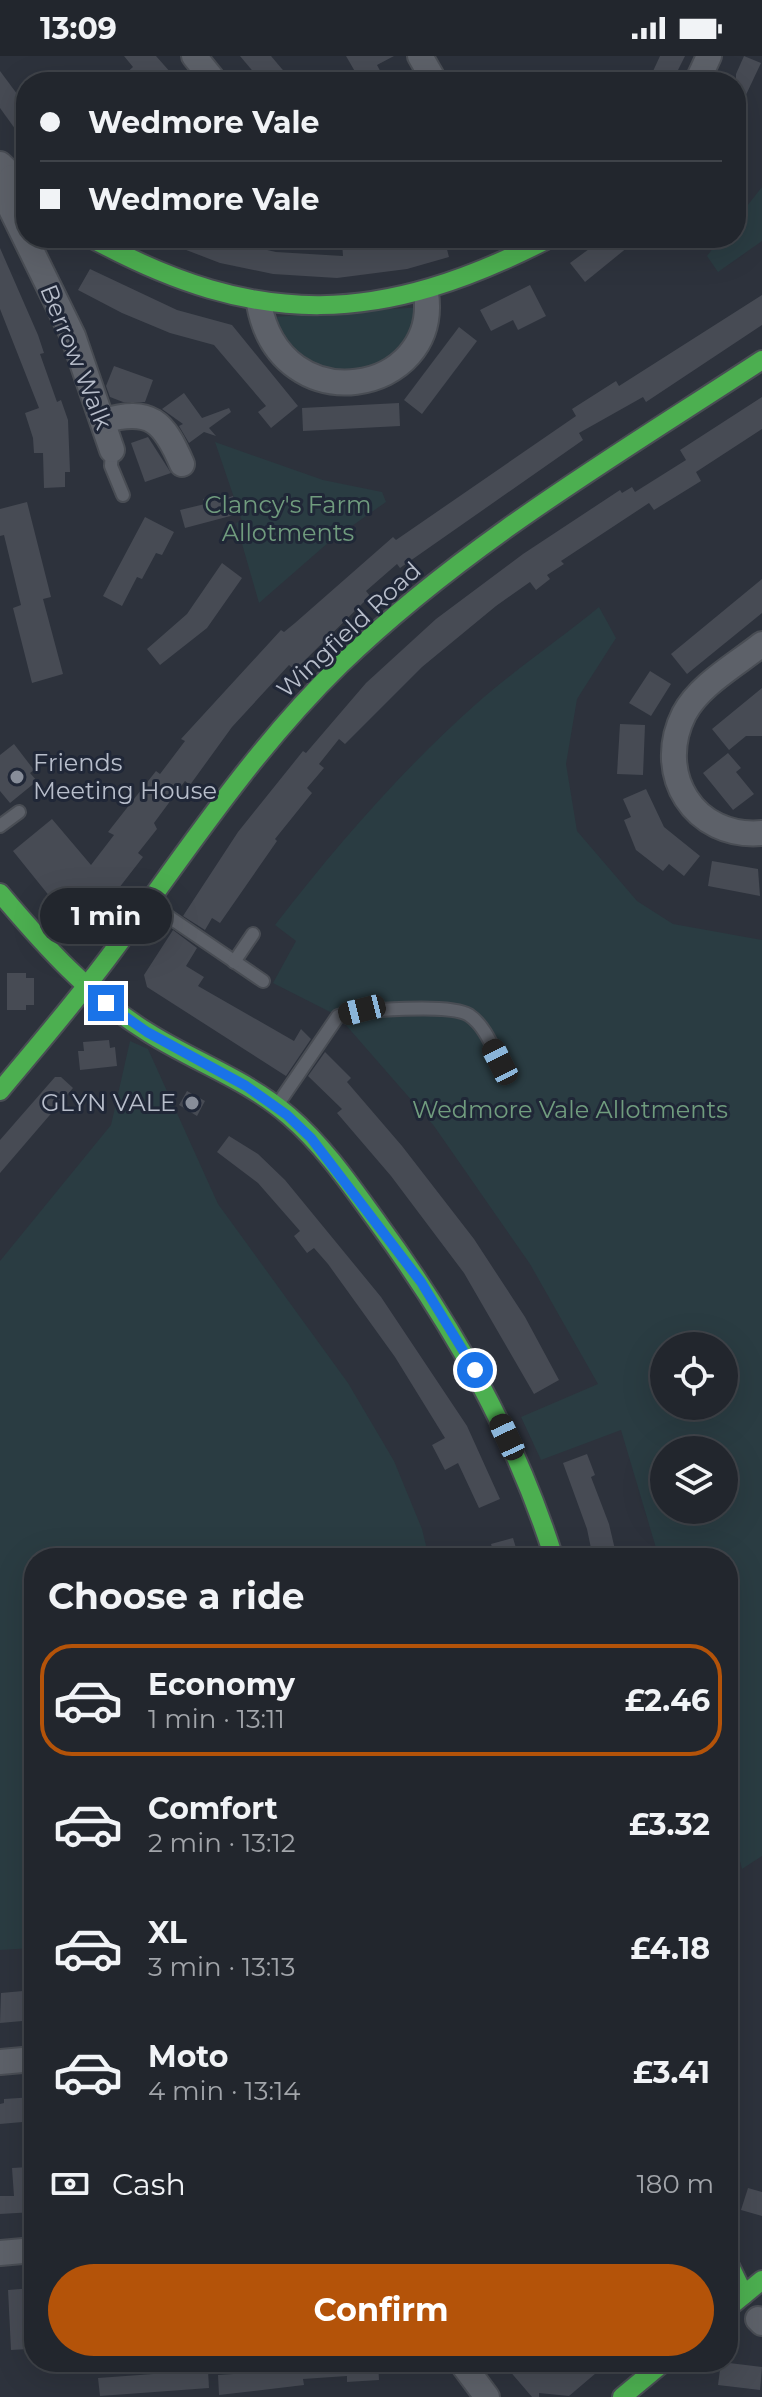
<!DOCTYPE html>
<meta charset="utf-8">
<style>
body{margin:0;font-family:Montserrat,sans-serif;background:#2a2e35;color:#f1f3f6;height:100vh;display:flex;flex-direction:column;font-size:30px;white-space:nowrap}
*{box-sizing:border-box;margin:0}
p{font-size:26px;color:#a2a5aa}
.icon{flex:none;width:44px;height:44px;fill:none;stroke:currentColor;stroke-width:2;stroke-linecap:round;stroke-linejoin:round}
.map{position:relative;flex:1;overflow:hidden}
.side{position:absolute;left:24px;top:1492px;width:714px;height:824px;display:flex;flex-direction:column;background:#22262d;border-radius:32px;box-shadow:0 8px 32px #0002,0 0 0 2px #3f4349}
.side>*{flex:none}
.top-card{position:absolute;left:16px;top:16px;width:730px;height:176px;border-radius:32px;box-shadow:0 8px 32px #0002,0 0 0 2px #3f4349;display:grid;align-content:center;height:176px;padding:0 24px;background:#22262d}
.fabs{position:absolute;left:650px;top:1276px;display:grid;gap:16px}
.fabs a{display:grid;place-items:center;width:88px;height:88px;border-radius:50%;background:#22262d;box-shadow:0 8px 32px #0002,0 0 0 2px #3f4349;font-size:40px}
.end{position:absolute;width:36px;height:36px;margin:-18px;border:10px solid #1a73e8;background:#fff;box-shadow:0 0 0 4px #fff}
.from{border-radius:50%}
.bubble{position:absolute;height:56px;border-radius:28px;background:#22262d;box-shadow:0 8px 32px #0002,0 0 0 2px #3f4349;font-size:26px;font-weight:700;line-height:56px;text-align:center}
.car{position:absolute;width:24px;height:48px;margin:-24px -12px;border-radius:10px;box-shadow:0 0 6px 2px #0007;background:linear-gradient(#222 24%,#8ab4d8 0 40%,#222 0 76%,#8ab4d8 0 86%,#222 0)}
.top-card b{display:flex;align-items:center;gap:28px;height:76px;font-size:30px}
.top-card b+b{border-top:2px solid #3f4349}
.top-card i{width:20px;height:20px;background:#f1f3f6}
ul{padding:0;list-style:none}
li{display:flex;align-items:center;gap:24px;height:112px;margin:0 16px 12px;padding:0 8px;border:4px solid transparent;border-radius:32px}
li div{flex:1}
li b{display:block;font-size:30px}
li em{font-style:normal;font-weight:700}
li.on{border-color:#b45309}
li>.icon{width:72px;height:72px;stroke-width:1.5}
h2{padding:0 24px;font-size:36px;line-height:96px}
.pay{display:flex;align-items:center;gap:20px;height:88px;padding:0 24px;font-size:30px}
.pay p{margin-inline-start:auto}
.button{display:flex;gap:16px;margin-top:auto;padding:16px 24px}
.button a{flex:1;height:92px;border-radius:48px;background:#b45309;color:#fff;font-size:32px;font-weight:700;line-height:92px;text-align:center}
.status{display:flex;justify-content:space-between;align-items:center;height:56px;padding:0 40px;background:#22262d;direction:ltr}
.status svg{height:22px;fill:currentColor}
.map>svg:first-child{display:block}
.green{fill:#2a3c42;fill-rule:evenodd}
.building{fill:#474b54}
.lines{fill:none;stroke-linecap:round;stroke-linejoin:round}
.lane-casing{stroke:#494d54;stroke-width:16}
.street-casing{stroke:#494d54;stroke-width:28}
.fast-casing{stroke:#494d54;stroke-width:22}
.lane{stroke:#5d6169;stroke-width:12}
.street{stroke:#5d6169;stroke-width:24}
.fast{stroke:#4caf50;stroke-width:18}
.route{stroke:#1a73e8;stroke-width:10}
.poi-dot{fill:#878d99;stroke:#202737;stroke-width:3}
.labels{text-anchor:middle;stroke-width:6;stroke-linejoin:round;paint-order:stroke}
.street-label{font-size:24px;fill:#b8becb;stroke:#202737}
.park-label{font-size:24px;fill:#709c7e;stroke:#202737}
.poi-label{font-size:24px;fill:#b8becb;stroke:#202737;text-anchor:start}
</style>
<div class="status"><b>13:09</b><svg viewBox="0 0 49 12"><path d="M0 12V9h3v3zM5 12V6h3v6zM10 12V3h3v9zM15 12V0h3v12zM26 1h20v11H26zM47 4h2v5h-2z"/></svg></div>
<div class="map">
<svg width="762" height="2341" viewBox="0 0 762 2341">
<rect width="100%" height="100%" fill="#2d323c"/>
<g class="green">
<path d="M762 131V185L718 216 707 200 721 182H736V164Z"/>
<path d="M422 251 405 291 366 317 317 313 290 292 273 261Z"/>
<path d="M215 386 323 424 382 436 386 446 329 486 259 547 236 467 242 465Z"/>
<path d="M599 551 616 582 577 643 566 708 577 775 637 845 673 868 762 884V1800L742 1813 728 1759V1502H659L621 1374 541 1404 521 1361 598 1328 530 1208 434 1070 338 960 273 927 296 885 275 869C336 790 401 715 475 649 513 615 559 584 599 551ZM664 1290H724V1350H664ZM664 1394H724V1454H664Z"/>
<path d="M130 985 148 993 218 1148 348 1327 394 1405 422 1473 429 1502H34V1892L0 1894V1205L111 1069Z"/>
</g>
<g class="building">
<path d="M124 0H156L179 26H132L125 18 133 11Z"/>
<path d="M240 0H271L293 26H262Z"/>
<path d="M346 0H394L377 9 386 26H370L364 16 357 19Z"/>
<path d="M660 0H685L672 26H648Z"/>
<path d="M744 0 761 7 736 60V18Z"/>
<path d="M0 15 26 50V88L0 52Z"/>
<path d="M155 182H215L276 196 343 200 342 187 388 182 389 194 444 182 449 201 407 213 337 222 273 218 220 207Z"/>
<path d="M604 182H639L585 226 570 207Z"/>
<path d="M0 192 38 279 44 297 40 298 57 346 61 344 68 364 70 416H65V431L44 432 43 397H34L33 382 25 357 39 352 0 253Z"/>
<path d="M90 213 177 254 232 269 298 350 271 372 258 356 266 350 214 289 170 277 122 257 78 234Z"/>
<path d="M530 229 546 260 518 274 513 264 491 275 480 254Z"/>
<path d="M762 239V269L646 346 643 341 579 377 583 384 400 512 397 508 366 535 370 540 295 614 289 609 232 671 190 729 185 725 154 767 157 773 138 797 143 801 112 841 120 851 108 868 104 871 86 848 67 862 13 795 52 763 91 809 114 779 108 776 156 715 160 718 185 685 181 683 281 574 284 576 295 567 393 481 396 484 576 360 572 353 616 325 619 330Z"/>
<path d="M459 271 477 285 422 358 404 344Z"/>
<path d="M114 310 153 324 145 346H123L110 341 106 330Z"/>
<path d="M184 337 202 362 229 352 231 356 209 372 216 380 204 376 189 387 179 370 183 368 162 353Z"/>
<path d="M762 341V373L696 416 701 425 654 454 649 447 561 505 564 508 547 519 550 523 536 534 530 526 496 550 422 611 345 688 339 683 319 708 324 712 307 732 312 737 275 783 277 785 220 867 212 862 205 874 183 860 238 776 303 695 306 697 366 627 436 563 523 498 620 434 622 437 632 431 635 436 686 404 680 394Z"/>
<path d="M399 347 400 370 303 375 302 352Z"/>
<path d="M148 381 171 417 145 426 131 387Z"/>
<path d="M222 438 224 443 233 440 238 458 185 472 180 454 205 448 203 443Z"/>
<path d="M27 446 51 541 43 543 63 618 32 627 13 552 21 549 4 479 0 480V453Z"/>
<path d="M145 461 174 476 162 499 156 497 142 523 137 521 122 550 103 540Z"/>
<path d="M222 507 242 522 207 572 160 609 147 593 187 558Z"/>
<path d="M762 523V557L687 618 671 598Z"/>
<path d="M650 615 671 628 651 660 629 647Z"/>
<path d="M762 632V680H746L729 694 712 673Z"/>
<path d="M620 668 645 669 643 719 617 718Z"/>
<path d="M14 688 34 714 30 717 37 725 10 747 0 735V699Z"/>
<path d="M728 697 741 712 736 716 754 738 733 754 703 717Z"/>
<path d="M646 733 664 771 700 800 684 820 669 808 663 815 636 794 624 764 631 761 623 743Z"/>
<path d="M712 805 758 813 760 840 708 830Z"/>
<path d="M173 874 197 892 186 910 204 921 198 930 294 985 301 973 311 983 286 1020 147 931 144 919Z"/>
<path d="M7 917H26V922H34V949H26V954H7Z"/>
<path d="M109 984 110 992 115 991 117 1010 80 1014 78 995H84L83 986Z"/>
<path d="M325 996 351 1022 347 1026 402 1090 474 1183 525 1261 559 1324 534 1338 464 1217 391 1120 337 1057 342 1053 308 1020Z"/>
<path d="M55 1021H61L73 1032 0 1117V1084Z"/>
<path d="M187 1035 205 1045 197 1060 179 1049Z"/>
<path d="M229 1080 258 1098 285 1124 381 1241 467 1370 500 1443 479 1452 458 1407 445 1414 432 1389 445 1382 395 1301 328 1208 314 1192 307 1197 294 1180 300 1175 258 1127 217 1096Z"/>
<path d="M587 1398 595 1419 591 1421 609 1468 617 1502H593L587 1473 563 1407Z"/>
<path d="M513 1482 519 1502H495L491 1488Z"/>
<path d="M34 1934V1964L0 1967 1 1937Z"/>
<path d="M34 2041V2065L0 2068V2048L4 2047V2043Z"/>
<path d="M29 2111 34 2156 0 2158V2140H14L12 2112Z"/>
<path d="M748 2132 762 2136V2160L741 2154Z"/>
<path d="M34 2232V2249L25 2250 28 2293 11 2294 8 2234Z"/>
<path d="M280 2306H378L379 2324 347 2326V2320L303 2323 304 2329 219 2339 218 2319 281 2315Z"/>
<path d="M502 2306H609L569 2340 539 2337V2341H532Z"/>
<path d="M721 2306 762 2311 760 2334 718 2329Z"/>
<path d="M208 2314 209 2332 100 2340 98 2322Z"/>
</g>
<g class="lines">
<g class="lane-casing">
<g id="lane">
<path d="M112 394 111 410 123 439"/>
<path d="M0 770 19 756"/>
<path d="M150 848 263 925"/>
<path d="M234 906 253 878"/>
<path d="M278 1048 338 960C361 954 450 947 469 959 485 970 492 990 500 1006"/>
</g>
</g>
<g class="street-casing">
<g id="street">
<path d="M194 0 215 26"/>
<path d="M420 0 435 26"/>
<path d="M697 26 709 0"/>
<path d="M0 108 26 133"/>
<path d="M12 121 7 130 8 147 73 280 112 394"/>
<path d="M259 248C281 368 441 339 426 237"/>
<path d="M103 365C151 351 164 366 182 408"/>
<path d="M762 588C737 608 699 629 684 658 654 718 694 783 762 777"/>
<path d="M0 2006 34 2003"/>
<path d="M0 2197 34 2194"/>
<path d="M758 2263 762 2267"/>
<path d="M461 2306 487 2341"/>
</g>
</g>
<g class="fast-casing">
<g id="fast">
<path d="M91 182C259 274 381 269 550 182"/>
<path d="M0 837C44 889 90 941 149 977 195 1006 248 1024 289 1060 324 1090 351 1130 378 1167 454 1271 515 1379 554 1502"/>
<path d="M0 1035C39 988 78 943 114 894 186 796 253 694 340 609 465 488 617 399 762 304"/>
<path d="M728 2206 744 2239"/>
<path d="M728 2252 762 2224"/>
<path d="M622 2341 664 2306"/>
</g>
</g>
<use href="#lane" class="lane"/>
<use href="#street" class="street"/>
<use href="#fast" class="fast"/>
</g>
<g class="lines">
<path class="route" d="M106 947 147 976 246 1030 287 1059 311 1082 421 1226 475 1314"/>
</g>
<g class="poi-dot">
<circle cx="17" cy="721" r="8"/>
<circle cx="192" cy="1047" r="8"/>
</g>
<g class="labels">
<g class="street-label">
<text transform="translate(76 301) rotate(68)" y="8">Berrow Walk</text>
<text transform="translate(349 574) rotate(-43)" y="8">Wingfield Road</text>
</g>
<g class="park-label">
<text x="288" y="457">Clancy's Farm<tspan x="288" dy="28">Allotments</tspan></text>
<text x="570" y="1062">Wedmore Vale Allotments</text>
</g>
<g class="poi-label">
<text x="33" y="715">Friends<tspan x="33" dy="28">Meeting House</tspan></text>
<text x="176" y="1055" text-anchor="end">GLYN VALE</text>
</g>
</g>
</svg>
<div class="fabs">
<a><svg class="icon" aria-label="locate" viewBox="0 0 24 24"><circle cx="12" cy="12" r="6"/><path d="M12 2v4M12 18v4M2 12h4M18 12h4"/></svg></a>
<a><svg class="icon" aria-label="layers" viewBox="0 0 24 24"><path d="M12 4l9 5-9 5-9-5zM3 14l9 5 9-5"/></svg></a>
</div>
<i class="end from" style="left:475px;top:1314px"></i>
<i class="end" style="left:106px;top:947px"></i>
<div class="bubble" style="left:40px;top:832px;width:132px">1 min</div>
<i class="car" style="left:362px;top:954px;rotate:256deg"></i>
<i class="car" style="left:500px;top:1006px;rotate:333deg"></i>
<i class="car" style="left:507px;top:1381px;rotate:335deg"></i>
<div class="top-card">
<b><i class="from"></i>Wedmore Vale</b>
<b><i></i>Wedmore Vale</b>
</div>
<section class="side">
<h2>Choose a ride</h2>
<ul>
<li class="on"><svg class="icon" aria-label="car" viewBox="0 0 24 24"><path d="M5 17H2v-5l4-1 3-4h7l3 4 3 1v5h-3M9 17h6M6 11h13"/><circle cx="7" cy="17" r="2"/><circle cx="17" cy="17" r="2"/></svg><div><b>Economy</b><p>1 min · 13:11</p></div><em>£2.46</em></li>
<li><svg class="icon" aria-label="car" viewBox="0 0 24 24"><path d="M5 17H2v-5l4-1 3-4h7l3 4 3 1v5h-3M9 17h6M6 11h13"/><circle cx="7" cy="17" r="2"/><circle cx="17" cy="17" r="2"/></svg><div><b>Comfort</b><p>2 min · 13:12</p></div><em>£3.32</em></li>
<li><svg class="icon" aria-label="car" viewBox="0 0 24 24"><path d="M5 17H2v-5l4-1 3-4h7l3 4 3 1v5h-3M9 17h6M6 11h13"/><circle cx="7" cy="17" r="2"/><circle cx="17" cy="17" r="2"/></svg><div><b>XL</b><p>3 min · 13:13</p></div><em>£4.18</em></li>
<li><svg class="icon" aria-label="car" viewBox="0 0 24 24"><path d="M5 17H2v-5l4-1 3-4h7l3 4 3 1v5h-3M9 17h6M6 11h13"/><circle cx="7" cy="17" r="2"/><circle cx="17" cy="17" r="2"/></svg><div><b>Moto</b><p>4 min · 13:14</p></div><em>£3.41</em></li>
</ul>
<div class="pay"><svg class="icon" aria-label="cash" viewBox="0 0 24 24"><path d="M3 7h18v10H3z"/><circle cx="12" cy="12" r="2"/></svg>Cash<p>180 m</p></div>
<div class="button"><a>Confirm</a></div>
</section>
</div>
